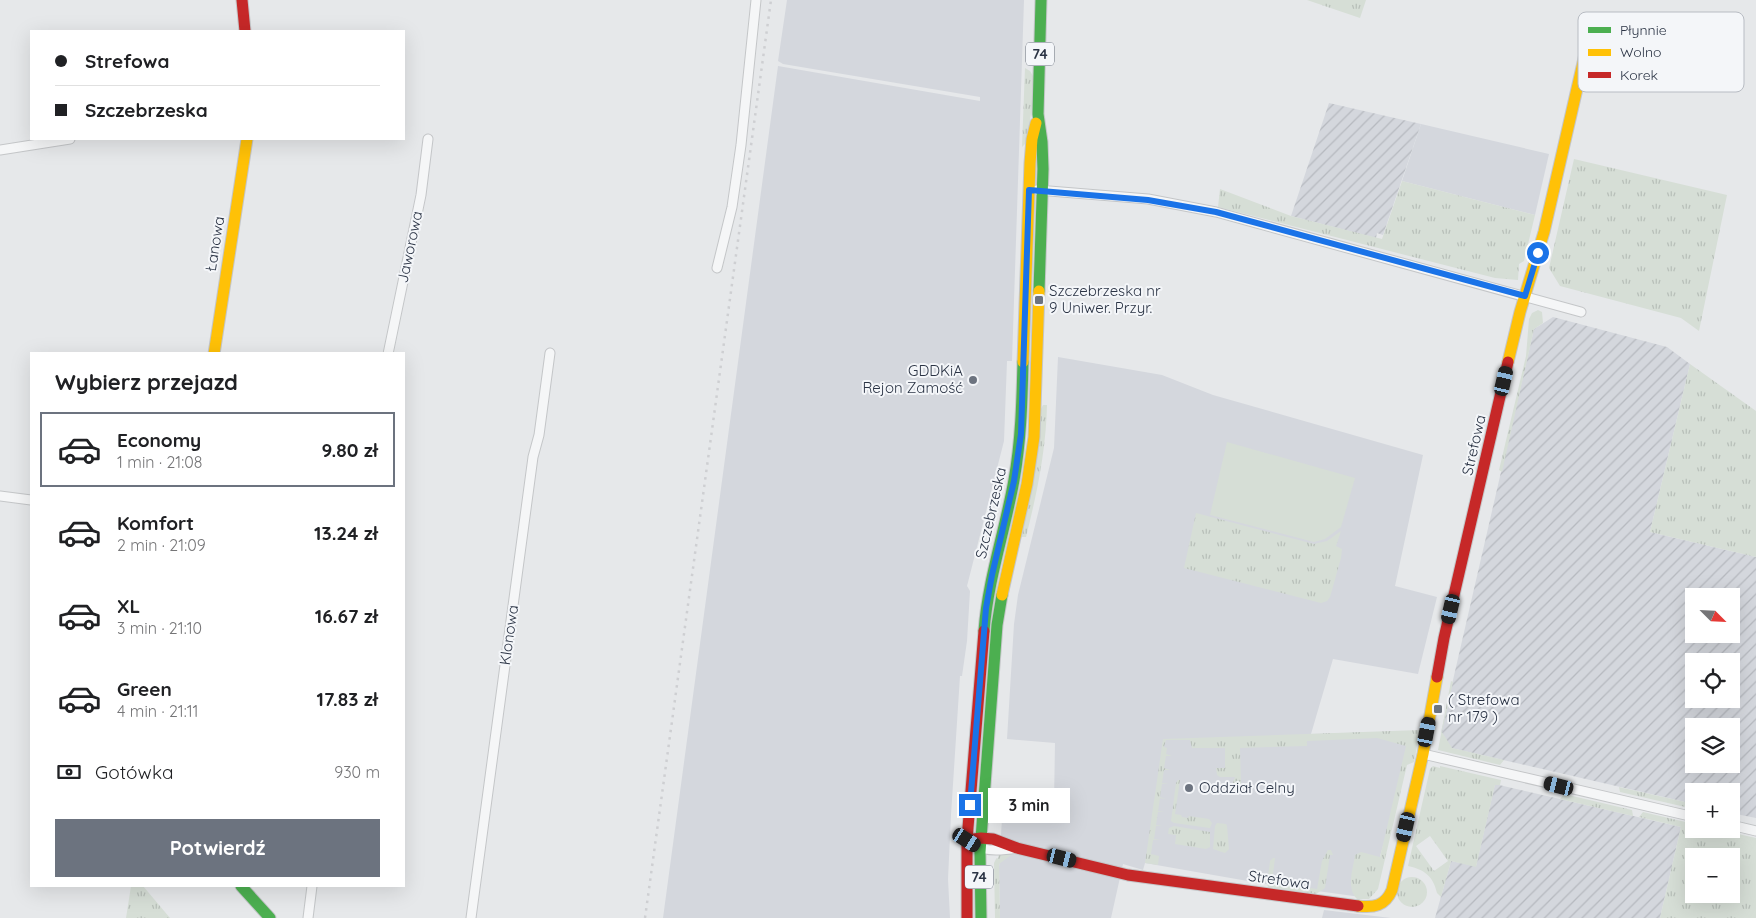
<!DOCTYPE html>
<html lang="pl">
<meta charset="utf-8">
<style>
body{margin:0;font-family:Quicksand,sans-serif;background:#f6f6f6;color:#202124;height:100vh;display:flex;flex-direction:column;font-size:19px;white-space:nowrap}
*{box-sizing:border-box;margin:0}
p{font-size:16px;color:#757577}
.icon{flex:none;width:28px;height:28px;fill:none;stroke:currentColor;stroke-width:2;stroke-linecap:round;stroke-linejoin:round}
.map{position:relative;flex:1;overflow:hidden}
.side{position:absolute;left:30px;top:352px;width:375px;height:535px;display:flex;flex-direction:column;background:#fff;border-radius:0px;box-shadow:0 5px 20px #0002}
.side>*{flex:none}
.hud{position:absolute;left:30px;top:30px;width:375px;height:110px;border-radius:0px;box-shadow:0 5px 20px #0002;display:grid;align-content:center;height:110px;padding:0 25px;background:#fff}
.needle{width:32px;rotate:114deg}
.fabs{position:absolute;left:1685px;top:588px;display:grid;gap:10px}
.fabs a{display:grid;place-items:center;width:55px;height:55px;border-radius:0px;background:#fff;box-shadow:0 5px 20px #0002;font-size:25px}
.end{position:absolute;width:22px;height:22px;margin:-11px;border:6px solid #1a73e8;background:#fff;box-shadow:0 0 0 2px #fff}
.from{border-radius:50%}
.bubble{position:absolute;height:35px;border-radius:0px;background:#fff;box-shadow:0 5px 20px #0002;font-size:16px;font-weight:800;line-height:35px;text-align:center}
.car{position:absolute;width:15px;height:30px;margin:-15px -8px;border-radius:6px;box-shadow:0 0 4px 1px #0007;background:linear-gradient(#222 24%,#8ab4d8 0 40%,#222 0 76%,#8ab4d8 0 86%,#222 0)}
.hud b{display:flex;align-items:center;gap:18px;height:48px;font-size:19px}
.hud b+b{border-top:1px solid #e0e0e0}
.hud i{width:12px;height:12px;background:#202124}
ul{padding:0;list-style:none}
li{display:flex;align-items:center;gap:15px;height:75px;margin:0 10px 8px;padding:0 15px;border:2px solid transparent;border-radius:0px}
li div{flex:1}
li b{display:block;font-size:19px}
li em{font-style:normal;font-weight:800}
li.selected{border-color:#6c737f}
li>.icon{width:45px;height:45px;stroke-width:1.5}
h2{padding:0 25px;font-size:22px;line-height:60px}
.pay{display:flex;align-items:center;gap:12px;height:55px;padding:0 25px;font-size:19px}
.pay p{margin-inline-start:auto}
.action{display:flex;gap:10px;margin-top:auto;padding:10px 25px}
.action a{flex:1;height:58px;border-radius:0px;background:#6c737f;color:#fff;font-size:20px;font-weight:800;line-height:58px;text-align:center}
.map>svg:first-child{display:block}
.built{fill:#d4d7dd}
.industrial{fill:url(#industrial-furrows);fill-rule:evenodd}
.grass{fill:url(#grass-tufts);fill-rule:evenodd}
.green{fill:#d6ded6}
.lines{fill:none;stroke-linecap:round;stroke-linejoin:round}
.street-casing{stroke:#c4c6c8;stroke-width:11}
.fast-casing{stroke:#c4c6c8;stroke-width:13}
.slow-casing{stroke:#c4c6c8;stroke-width:13}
.jam-casing{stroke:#c4c6c8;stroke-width:13}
.street{stroke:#f5f6f7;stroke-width:9}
.fast{stroke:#4caf50;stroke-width:11}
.slow{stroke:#ffc107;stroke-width:11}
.jam{stroke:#c62828;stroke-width:11}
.rail{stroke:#cecfd2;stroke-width:2.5;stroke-dasharray:2.5 5;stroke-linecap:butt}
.route{stroke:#1a73e8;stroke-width:6}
.poi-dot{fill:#6c737f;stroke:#f4f6f9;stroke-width:2}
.labels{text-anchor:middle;stroke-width:4;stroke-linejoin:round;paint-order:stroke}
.shield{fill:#f4f6f9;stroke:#676e7b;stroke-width:1}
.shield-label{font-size:14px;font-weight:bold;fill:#2b3445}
.street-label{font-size:15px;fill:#2b3445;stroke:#f4f6f9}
.poi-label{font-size:15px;fill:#2b3445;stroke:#f4f6f9;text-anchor:start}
.key{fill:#f4f6f9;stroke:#b8bcc3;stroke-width:1}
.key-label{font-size:14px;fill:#2b3445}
</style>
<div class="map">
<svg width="1756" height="918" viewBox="0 0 1756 918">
<defs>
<pattern id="industrial-furrows" width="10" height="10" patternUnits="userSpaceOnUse" patternTransform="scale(1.25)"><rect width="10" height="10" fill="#d4d7dd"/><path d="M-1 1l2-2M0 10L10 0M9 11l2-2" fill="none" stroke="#b6b9bf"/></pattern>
<pattern id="grass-tufts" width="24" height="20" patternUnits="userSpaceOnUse" patternTransform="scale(1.25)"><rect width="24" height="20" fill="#d6ded6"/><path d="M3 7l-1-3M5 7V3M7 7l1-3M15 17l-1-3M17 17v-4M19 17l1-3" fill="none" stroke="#b8bfb9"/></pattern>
</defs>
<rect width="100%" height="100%" fill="#e6e8ea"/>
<g class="built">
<path d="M787 0H1024L1012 361H1007L1004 441 967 586 970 591 967 641 962 676H960L951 815 948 879 950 918H663L778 66 980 101V97L783 64 778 61Z"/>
<path d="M1421 124 1549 154 1535 215 1402 181Z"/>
<path d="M1058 357 1162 375 1213 395 1423 455 1395 586 1437 597 1418 674 1333 659 1311 734 1414 731 1398 794 1368 898 1259 883 1145 863 1143 870 1123 864 1111 918H1000L999 868 1003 802 1054 803 1055 743 1007 739 1014 624 1018 595 1054 448Z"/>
<path d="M1324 910 1391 918H1322Z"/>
</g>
<g class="industrial">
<path d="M1329 103 1421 124 1383 235 1377 233 1376 238 1291 216Z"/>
<path d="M1553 317 1667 347 1690 364 1650 532 1756 557V818L1731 813V791H1694V804L1451 748 1441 732 1534 329ZM1694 596H1731V634H1694ZM1694 661H1731V699H1694ZM1694 726H1731V764H1694Z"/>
<path d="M1495 784 1681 827 1660 918H1435L1451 861 1476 866Z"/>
</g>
<g class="grass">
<path d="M1307 0H1366L1360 18Z"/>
<path d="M1025 68 1030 71 1033 76 1032 107 1027 142 1022 147Z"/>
<path d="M1574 159 1727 195 1699 331 1681 318 1560 286 1549 268Z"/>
<path d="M1402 181 1535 215 1524 261 1519 264 1518 280 1495 278 1218 207 1220 189 1291 216 1382 239Z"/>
<path d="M1538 310 1542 312 1543 323 1534 329 1502 472 1499 470 1526 356 1529 319 1532 313Z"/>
<path d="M1690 364 1756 411V557L1650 532Z"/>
<path d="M1043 405H1047C1046 450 1037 493 1026 537H1020L1041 409Z"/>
<path d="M1196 513 1314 544 1327 541 1341 531 1336 546 1342 549 1341 558 1330 597 1327 601 1321 603 1184 568Z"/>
<path d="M1451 681 1453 682 1442 732 1452 748 1504 760 1500 765 1438 750Z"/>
<path d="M1420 730 1414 762 1407 765 1378 889 1369 899H1357C1346 888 1353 869 1355 855L1361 852 1380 857 1406 746 1377 738 1307 741V746L1240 748 1241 783 1240 787 1236 788 1232 785 1235 777H1220L1217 775 1216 768H1225V748H1192L1190 740H1166L1164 747 1167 748 1166 754 1172 756H1166L1164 768 1170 770H1164L1162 783 1168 784H1162L1160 797 1166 799 1160 798 1158 811 1164 812H1158L1156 825 1162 826H1156L1154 839 1160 840H1153L1151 854 1159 856 1158 865 1145 863 1163 739Z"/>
<path d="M1433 766 1440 768V766L1501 780 1500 785H1495L1476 867 1451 861 1441 897 1437 893C1433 876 1425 870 1408 866L1430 769ZM1430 836 1448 861 1434 871 1416 846Z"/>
<path d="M1178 780H1180L1175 814 1181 815 1182 817 1188 818 1189 816 1209 819 1212 823 1210 828 1174 823 1171 821 1176 783Z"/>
<path d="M1619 787 1694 804V809L1620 792Z"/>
<path d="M1564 794 1632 810 1633 816 1560 799Z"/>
<path d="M1643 812 1694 824V829H1716L1756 838V918H1660L1681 827 1639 817ZM1731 856V894H1694V856Z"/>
<path d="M1217 823 1226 824 1227 826 1229 849 1225 853 1213 849 1215 826Z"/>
<path d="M1174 826 1210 832V847L1206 849 1175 844 1176 835 1168 834 1169 828Z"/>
<path d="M1328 850H1331L1333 855H1330L1325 888 1316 894 1268 887 1267 883 1270 861 1273 858H1275L1272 882 1317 889 1322 861Z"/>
<path d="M1005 853 1011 855 999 864 1000 918H995L994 863 996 859 998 858 999 854Z"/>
<circle cx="1412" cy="892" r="15"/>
<path d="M131 886H143L170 918H126Z"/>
</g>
<path class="green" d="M1227 442 1355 478 1341 527 1325 539 1314 542 1210 515Z"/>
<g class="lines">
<g class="street-casing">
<g id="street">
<path d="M0 150 70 139"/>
<path d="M1037 190 1148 199 1216 212 1581 312"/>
<path d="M717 268 732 207 741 145 756 0"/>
<path d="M388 354 421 195 428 139"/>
<path d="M0 496 31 500"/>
<path d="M1423 754 1694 817"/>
<path d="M1731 825 1756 831"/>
<path d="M976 846C986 852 1005 850 1017 848"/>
<path d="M308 918 312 886"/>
<path d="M471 918 533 457 539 435 550 353"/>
</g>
</g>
<g class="fast-casing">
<g id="fast">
<path d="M1039 291 1043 169 1042 142 1038 114 1041 0"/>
<path d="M984 631C988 579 1005 531 1014 480 1021 441 1022 402 1023 362"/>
<path d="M241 886 270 918"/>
<path d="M981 918 980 852 997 625 1002 595"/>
</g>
</g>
<g class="slow-casing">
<g id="slow">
<path d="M214 354 247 139"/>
<path d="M1023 362 1030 163 1032 139 1036 123"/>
<path d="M1508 362 1520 312 1544 232 1591 28"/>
<path d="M1002 595 1027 484 1034 437 1039 291"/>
<path d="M1358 906C1374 908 1385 906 1392 890L1423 754 1437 677"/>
</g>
</g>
<g class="jam-casing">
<g id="jam">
<path d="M242 0 245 31"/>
<path d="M1437 677 1444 638 1508 362"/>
<path d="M967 840 981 838 993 839 1017 848 1128 875 1358 906"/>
<path d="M967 918V840L984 631"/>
</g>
</g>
<use href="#street" class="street"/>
<use href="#fast" class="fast"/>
<use href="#slow" class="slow"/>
<use href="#jam" class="jam"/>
<path class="rail" d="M645 918 771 0"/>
</g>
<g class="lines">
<path class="route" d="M970 805 986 608 992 575 1014 481 1021 434 1029 190 1148 200 1216 212 1525 296 1538 253"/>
</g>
<g class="poi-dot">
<rect x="1034" y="295" width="10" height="10" rx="2.5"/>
<circle cx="973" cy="380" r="5"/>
<rect x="1433" y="704" width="10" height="10" rx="2.5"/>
<circle cx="1189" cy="788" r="5"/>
</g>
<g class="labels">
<g class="shield">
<rect x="1026" y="42.5" width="28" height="23" rx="4"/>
<rect x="965" y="865.5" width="28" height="23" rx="4"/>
</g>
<g class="shield-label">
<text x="1040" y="59">74</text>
<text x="979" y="882">74</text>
</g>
<g class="street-label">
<text transform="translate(215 244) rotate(-81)" y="5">Łanowa</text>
<text transform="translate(410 247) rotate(-78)" y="5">Jaworowa</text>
<text transform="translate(1474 445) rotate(-77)" y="5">Strefowa</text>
<text transform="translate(991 513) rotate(-77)" y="5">Szczebrzeska</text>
<text transform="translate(509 635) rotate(-82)" y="5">Klonowa</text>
<text transform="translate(1279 880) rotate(8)" y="5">Strefowa</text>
</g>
<g class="poi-label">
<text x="1049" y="296">Szczebrzeska nr<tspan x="1049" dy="17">9 Uniwer. Przyr.</tspan></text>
<text x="963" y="376" text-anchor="end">GDDKiA<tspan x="963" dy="17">Rejon Zamość</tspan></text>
<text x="1448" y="705">( Strefowa<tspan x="1448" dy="17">nr 179 )</tspan></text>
<text x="1199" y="793">Oddział Celny</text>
</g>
</g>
<rect x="1578" y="12" width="166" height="80" rx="8" class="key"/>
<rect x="1588" y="27" width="23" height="6" fill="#4caf50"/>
<rect x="1588" y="49" width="23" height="7" fill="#ffc107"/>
<rect x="1588" y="72" width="23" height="6" fill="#c62828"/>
<g class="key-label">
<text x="1620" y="35">Płynnie</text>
<text x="1620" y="57">Wolno</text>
<text x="1620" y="80">Korek</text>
</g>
</svg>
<div class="fabs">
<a><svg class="needle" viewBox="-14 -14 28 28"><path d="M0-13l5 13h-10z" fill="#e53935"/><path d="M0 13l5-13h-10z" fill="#757577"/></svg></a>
<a><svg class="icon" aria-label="locate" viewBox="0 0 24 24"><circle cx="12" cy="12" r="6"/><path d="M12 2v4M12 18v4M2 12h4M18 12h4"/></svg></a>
<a><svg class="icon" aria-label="layers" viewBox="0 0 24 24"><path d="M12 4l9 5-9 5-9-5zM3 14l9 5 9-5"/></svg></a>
<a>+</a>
<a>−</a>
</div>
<i class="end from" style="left:1538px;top:253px"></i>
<i class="end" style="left:970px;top:805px"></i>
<div class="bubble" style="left:988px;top:788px;width:82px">3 min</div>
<i class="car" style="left:1504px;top:381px;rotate:13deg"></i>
<i class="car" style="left:1451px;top:609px;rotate:193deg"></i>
<i class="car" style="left:1427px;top:732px;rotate:11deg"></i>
<i class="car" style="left:1559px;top:786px;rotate:284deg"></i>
<i class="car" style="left:1406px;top:827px;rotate:193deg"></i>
<i class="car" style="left:967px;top:840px;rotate:122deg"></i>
<i class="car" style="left:1062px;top:858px;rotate:104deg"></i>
<div class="hud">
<b><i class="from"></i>Strefowa</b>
<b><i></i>Szczebrzeska</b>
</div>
<section class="side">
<h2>Wybierz przejazd</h2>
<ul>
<li class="selected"><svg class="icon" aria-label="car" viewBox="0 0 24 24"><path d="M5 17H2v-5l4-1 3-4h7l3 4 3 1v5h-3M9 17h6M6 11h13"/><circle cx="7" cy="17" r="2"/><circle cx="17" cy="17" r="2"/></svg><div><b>Economy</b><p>1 min · 21:08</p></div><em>9.80 zł</em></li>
<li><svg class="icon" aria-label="car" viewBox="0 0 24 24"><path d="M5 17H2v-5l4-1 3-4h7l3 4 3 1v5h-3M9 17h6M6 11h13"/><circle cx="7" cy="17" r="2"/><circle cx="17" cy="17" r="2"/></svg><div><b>Komfort</b><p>2 min · 21:09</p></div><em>13.24 zł</em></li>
<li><svg class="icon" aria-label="car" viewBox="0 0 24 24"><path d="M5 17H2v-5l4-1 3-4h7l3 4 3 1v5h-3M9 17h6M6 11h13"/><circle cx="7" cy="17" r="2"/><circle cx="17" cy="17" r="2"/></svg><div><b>XL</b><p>3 min · 21:10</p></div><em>16.67 zł</em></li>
<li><svg class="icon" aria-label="car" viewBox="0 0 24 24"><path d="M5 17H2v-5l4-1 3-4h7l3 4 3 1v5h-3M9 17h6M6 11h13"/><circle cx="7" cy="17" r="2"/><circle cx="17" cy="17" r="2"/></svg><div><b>Green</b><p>4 min · 21:11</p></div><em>17.83 zł</em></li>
</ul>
<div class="pay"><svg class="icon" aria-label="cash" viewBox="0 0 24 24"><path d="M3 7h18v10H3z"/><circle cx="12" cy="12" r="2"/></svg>Gotówka<p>930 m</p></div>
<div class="action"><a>Potwierdź</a></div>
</section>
</div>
